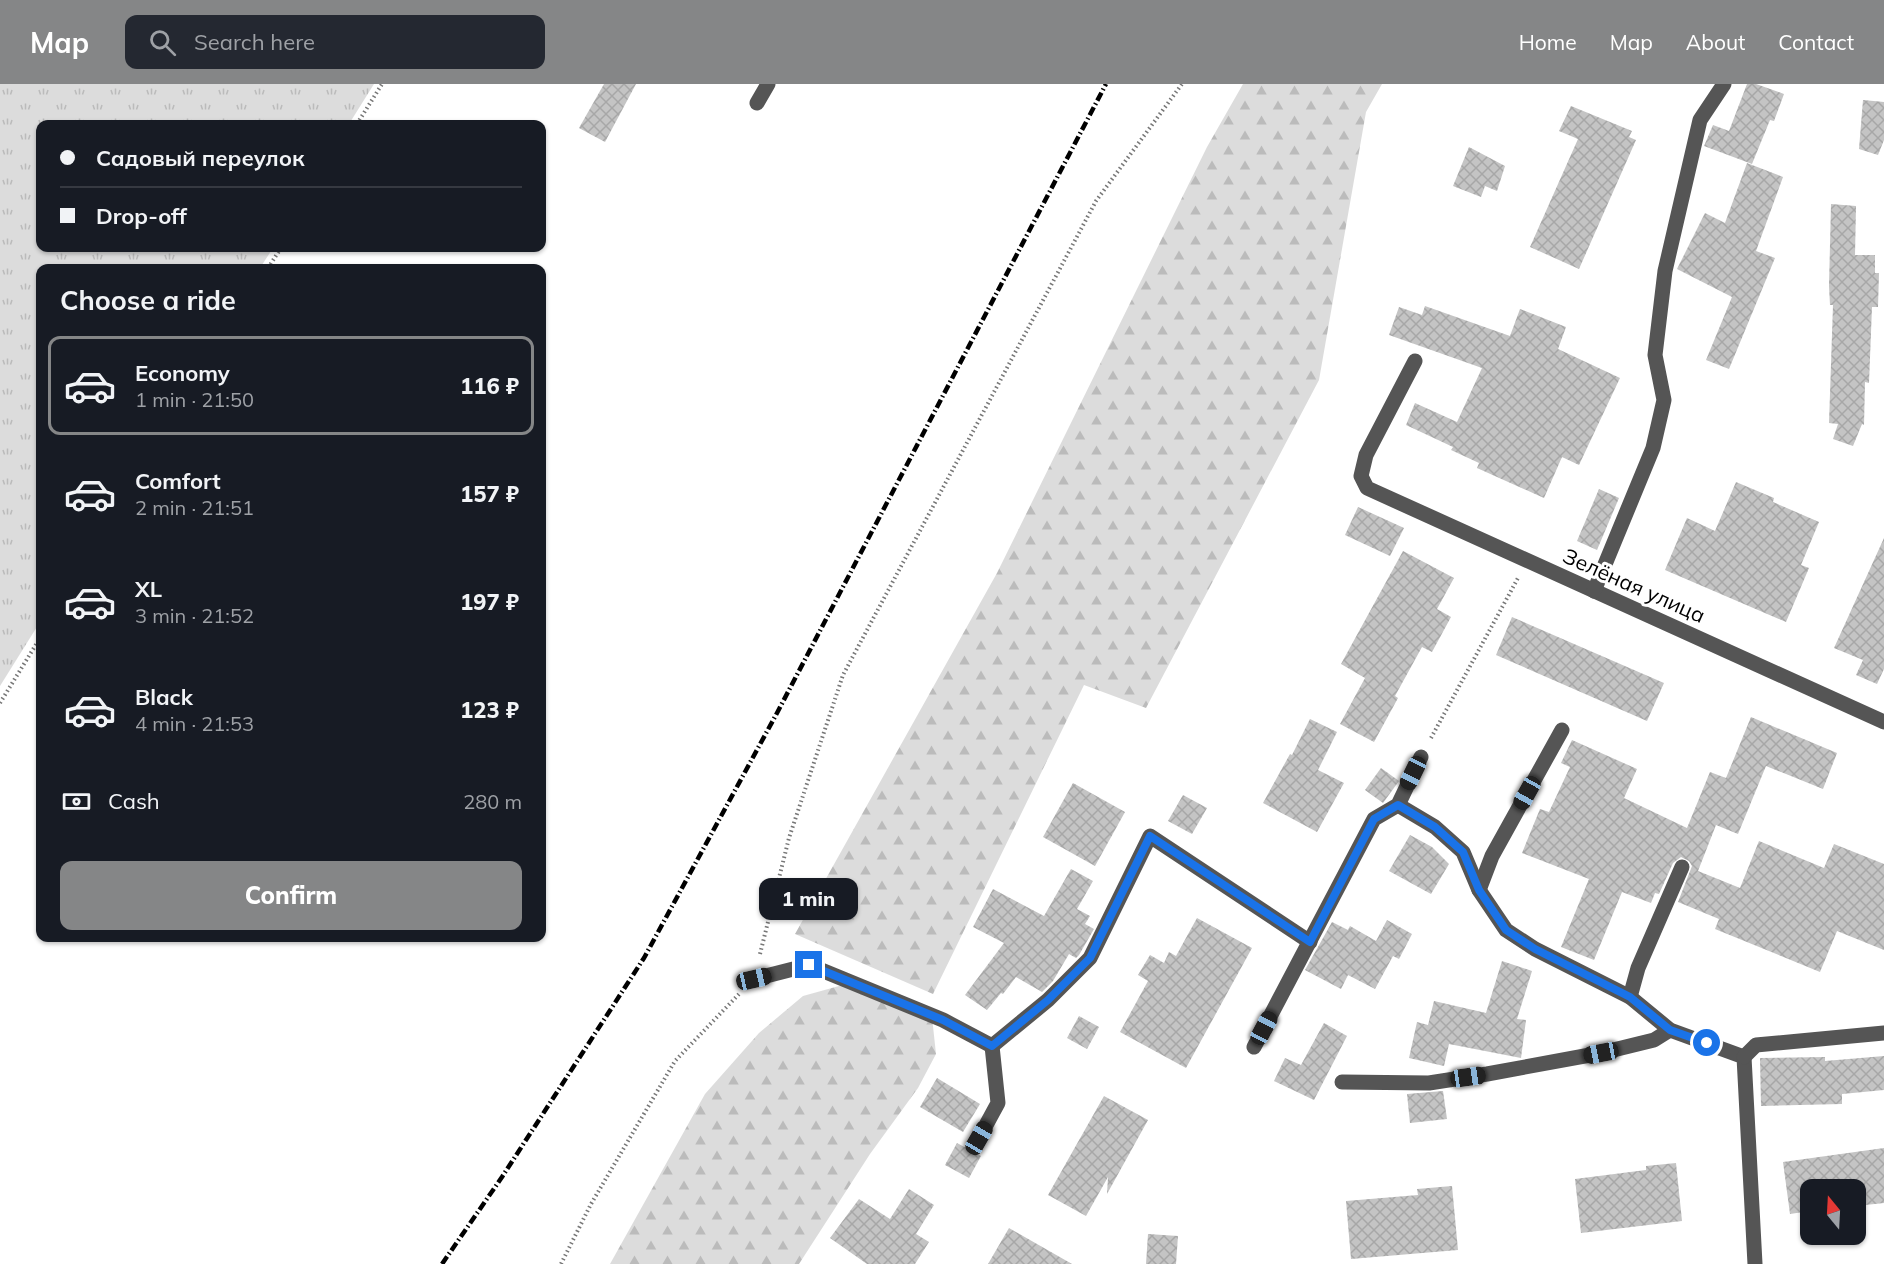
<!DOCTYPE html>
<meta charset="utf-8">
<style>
body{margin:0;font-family:Mulish,sans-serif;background:#242831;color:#f1f3f6;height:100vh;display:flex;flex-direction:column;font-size:22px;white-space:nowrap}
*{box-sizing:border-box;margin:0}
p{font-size:20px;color:#9ea1a6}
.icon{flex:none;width:33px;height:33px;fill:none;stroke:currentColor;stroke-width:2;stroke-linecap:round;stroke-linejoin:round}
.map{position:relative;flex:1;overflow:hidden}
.sheet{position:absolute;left:36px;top:180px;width:510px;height:678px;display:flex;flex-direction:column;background:#171b24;border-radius:12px;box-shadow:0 2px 4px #0004}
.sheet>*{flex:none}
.hud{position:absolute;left:36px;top:36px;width:510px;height:132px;border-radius:12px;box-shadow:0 2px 4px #0004;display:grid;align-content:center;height:132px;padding:0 24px;background:#171b24}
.needle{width:39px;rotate:342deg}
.buttons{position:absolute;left:1800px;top:1095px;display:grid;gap:12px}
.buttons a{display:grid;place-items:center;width:66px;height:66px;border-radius:12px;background:#171b24;box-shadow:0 2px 4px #0004;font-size:30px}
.end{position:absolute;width:27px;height:27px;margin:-14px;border:8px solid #1a73e8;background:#fff;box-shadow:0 0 0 3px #fff}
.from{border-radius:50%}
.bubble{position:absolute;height:42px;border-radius:12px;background:#171b24;box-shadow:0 2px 4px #0004;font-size:20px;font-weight:800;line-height:42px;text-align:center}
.car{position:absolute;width:18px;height:36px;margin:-18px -9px;border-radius:8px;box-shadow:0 0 4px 2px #0007;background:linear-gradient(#222 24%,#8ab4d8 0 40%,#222 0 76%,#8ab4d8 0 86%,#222 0)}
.hud b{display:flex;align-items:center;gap:21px;height:57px;font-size:22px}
.hud b+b{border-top:2px solid #363941}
.hud i{width:15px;height:15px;background:#f1f3f6}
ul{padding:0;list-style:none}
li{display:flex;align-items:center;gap:18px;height:99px;margin:0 12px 9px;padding:0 12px;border:3px solid transparent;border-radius:12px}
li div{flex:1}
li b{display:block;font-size:22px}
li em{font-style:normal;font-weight:800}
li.current{border-color:#858687}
li>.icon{width:54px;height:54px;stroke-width:1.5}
h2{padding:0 24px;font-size:27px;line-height:72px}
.pay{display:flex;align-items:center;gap:15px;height:66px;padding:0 24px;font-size:22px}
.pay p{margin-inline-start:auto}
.cta{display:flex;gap:12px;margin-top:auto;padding:12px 24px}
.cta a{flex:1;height:69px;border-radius:12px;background:#858687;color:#fff;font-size:24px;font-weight:800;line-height:69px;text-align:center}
header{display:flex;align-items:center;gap:36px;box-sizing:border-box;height:84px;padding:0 30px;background:#858687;color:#fff}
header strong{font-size:28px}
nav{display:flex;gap:33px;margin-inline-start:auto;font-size:21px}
.search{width:420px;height:54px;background:#242831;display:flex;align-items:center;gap:15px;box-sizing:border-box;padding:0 21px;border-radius:12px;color:#9ea1a6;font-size:22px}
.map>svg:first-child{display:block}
.grass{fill:url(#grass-tufts)}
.forest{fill:url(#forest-firs)}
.building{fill:url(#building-cross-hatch)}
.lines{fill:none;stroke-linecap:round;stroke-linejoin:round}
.path{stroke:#777;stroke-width:4;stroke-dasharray:1.5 3;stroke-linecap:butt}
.minor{stroke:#555;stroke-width:15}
.rail{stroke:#000;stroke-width:4.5;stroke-dasharray:9 3 1.5 3;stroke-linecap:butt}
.route{stroke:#1a73e8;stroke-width:8}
.labels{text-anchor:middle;stroke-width:6;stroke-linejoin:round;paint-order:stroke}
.street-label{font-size:21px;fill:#000;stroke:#fff}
</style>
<header>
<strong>Map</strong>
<div class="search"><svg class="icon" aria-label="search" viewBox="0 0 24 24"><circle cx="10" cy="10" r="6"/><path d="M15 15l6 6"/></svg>Search here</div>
<nav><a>Home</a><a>Map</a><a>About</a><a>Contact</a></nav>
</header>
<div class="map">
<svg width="1884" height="1180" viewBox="0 0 1884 1180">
<defs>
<pattern id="grass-tufts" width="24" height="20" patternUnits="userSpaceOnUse" patternTransform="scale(1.5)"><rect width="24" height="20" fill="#dcdcdc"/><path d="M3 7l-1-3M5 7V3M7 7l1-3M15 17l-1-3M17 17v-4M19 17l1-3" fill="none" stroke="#bbb"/></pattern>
<pattern id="forest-firs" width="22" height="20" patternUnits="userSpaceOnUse" patternTransform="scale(1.5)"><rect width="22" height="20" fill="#dcdcdc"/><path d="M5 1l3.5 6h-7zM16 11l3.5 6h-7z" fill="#bbb"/></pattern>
<pattern id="building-cross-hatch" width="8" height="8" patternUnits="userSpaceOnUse" patternTransform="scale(1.5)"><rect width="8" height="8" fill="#c4c4c4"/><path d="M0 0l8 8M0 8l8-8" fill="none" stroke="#a7a7a7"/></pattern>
</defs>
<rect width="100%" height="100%" fill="#fff"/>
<path class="grass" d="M0 0H374L349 40H40V164H273L260 184H40V538L0 602Z"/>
<g class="forest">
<path d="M1243 0H1382L1366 28 1319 296 1146 624 1084 601 933 910 795 850 997 489 1207 63Z"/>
<path d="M857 897 932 933 936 970 918 1004 870 1070 799 1180H610L705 1010 759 949 803 912Z"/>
</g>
<g class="building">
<path d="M604 0H636L605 58 579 44Z"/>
<path d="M1747 0H1756L1784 10 1774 37 1770 36 1752 80 1704 62 1713 41 1729 47Z"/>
<path d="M1863 16 1884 18V56L1878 71 1859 65Z"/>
<path d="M1571 22 1632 47 1629 53 1636 56 1579 185 1530 163 1578 55 1559 47Z"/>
<path d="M1469 63 1505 82 1497 107 1485 102 1481 113 1453 102Z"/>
<path d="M1747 79 1783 93 1756 167 1775 174 1729 285 1706 276 1732 213 1677 185 1705 129 1725 139Z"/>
<path d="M1831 120 1856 122 1855 171H1875V189H1879L1878 223H1872L1869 299 1865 298 1864 341 1862 340 1853 362 1833 355 1838 340 1829 339 1833 221H1830L1829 202Z"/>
<path d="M1425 222 1510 252 1520 225 1566 243 1558 265 1620 294 1579 381 1562 373 1544 414 1477 384 1479 379 1451 366 1453 363 1406 341 1415 319 1457 338 1482 284 1389 251 1399 223 1422 231Z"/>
<path d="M1736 398 1774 414 1773 418 1819 438 1801 481 1809 484 1786 538 1665 486 1687 434 1715 447Z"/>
<path d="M1599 405 1619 414 1597 466 1577 457Z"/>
<path d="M1358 423 1404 444 1390 472 1345 451Z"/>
<path d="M1884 454V585L1877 600 1856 591 1863 576 1834 564Z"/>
<path d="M1403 467 1454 494 1437 525 1451 533 1432 568 1422 563 1395 612 1398 614 1374 658 1340 640 1365 594 1341 580Z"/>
<path d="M1512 533 1664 599 1647 637 1496 571Z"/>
<path d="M1751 633 1837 669 1823 705 1766 682 1738 750 1716 741 1698 787 1740 804 1759 757 1824 784 1834 760 1884 780V866L1837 847 1820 888 1715 845 1719 835 1678 818 1692 782 1689 777 1681 773 1673 779 1659 810 1655 809 1651 819 1622 808 1594 876 1561 863 1589 795 1522 769 1540 725 1549 728 1570 683 1561 679 1572 656 1637 685 1624 714 1687 744 1710 688 1726 694Z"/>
<path d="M1310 635 1337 648 1318 686 1344 699 1317 748 1263 719 1290 670 1292 671Z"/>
<path d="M1381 684 1399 697 1383 719 1365 706Z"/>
<path d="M1073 699 1125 728 1095 782 1043 753Z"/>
<path d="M1183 711 1207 724 1192 750 1168 737Z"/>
<path d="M1410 751 1432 763 1449 780 1431 810 1389 787Z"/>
<path d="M1071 785 1093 797 1077 825 1090 832 1085 840 1094 845 1079 871 1076 874 1069 870 1053 897 1042 908 1016 893 1003 910 1001 909 987 926 965 911 1004 859 973 843 993 805 1044 832Z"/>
<path d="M1197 834 1252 864 1186 984 1120 948 1148 897 1138 891 1150 871 1164 879 1169 868 1176 872Z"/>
<path d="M1387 836 1412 850 1399 875 1393 872 1375 905 1348 891 1341 905 1305 886 1332 838 1348 846 1350 842 1376 857Z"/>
<path d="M1502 877 1532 887 1517 935 1526 936 1521 974 1449 960 1444 982 1409 974 1417 938 1428 941 1434 917 1486 929Z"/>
<path d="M1079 932 1099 943 1087 965 1067 954Z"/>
<path d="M1324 939 1347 952 1314 1016 1274 997 1285 974 1301 981Z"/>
<path d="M1884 972V1006L1842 1010V1020L1761 1022 1760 974 1825 973V977Z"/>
<path d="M937 994 980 1020 963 1048 920 1023Z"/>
<path d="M1443 1007 1447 1035 1410 1039 1407 1010Z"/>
<path d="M1104 1012 1148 1036 1107 1110 1108 1093 1086 1132 1048 1111Z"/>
<path d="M957 1059 981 1072 969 1094 945 1081Z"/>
<path d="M1884 1064V1119L1856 1122V1106H1810V1127L1790 1130 1783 1078Z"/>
<path d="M1676 1079 1682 1137 1581 1149 1575 1095 1646 1086V1082Z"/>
<path d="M1452 1102 1458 1166 1351 1175 1346 1117 1418 1111 1417 1105Z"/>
<path d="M909 1105 934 1121 916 1150 929 1158 915 1180H867L830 1154 859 1115 890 1135Z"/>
<path d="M1009 1144 1072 1180H988Z"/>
<path d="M1148 1150 1178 1152 1176 1180H1146Z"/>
</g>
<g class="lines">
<g class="path">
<path d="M357 40 382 0"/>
<path d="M268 184 281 164"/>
<path d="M0 619 40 554"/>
<path d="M1431 654 1518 494"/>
<path d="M760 870 789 754 843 591 1096 117 1182 0"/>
<path d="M561 1180 591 1120 675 977 739 910"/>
</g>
<g class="minor">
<path d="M757 19 768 0"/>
<path d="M1415 277 1366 371 1361 392 1367 404 1884 638"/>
<path d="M1594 507 1653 364 1664 316 1655 271 1665 187 1700 36 1724 0"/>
<path d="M1398 721 1435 743 1463 768 1479 806 1506 846 1535 865 1630 913 1670 946 1744 973 1755 1180"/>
<path d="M1479 806 1492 772 1562 646"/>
<path d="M754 895 809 881 943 936 992 962 1048 916 1090 874 1150 752 1310 858"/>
<path d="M1630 913 1638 884 1682 783"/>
<path d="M1254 963 1374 735 1398 721 1421 673"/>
<path d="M1744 973 1756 961 1884 949"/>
<path d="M1342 998 1429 999 1487 990 1601 969 1654 956 1670 946"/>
<path d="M979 1054 998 1019 992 962"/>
</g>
<path class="rail" d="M442 1180 502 1093 644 874 777 629 1106 0"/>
</g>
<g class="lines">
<path class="route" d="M809 881 943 936 992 962 1048 916 1090 874 1150 752 1310 858 1374 735 1398 721 1435 743 1463 768 1479 806 1506 846 1535 865 1630 913 1670 946 1707 959"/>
</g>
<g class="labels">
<g class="street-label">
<text transform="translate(1634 502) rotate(24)" y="7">Зелёная улица</text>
</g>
</g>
</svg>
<div class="buttons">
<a><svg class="needle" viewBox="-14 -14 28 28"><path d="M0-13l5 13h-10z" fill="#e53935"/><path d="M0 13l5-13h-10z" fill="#9ea1a6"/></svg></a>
</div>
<i class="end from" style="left:1707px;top:959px"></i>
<i class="end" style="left:809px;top:881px"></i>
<div class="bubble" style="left:759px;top:794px;width:99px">1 min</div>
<i class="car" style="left:1413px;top:689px;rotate:206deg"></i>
<i class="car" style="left:1527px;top:709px;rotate:209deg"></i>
<i class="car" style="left:754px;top:895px;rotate:77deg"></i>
<i class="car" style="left:1264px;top:944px;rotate:28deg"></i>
<i class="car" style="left:1601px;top:969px;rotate:259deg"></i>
<i class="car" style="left:1468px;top:993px;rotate:82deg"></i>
<i class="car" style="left:979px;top:1054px;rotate:30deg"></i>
<div class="hud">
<b><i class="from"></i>Садовый переулок</b>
<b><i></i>Drop-off</b>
</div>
<section class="sheet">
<h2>Choose a ride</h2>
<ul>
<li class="current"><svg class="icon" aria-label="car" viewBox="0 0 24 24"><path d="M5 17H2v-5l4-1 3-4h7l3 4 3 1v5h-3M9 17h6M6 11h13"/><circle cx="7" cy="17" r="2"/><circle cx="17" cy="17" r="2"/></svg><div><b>Economy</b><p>1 min · 21:50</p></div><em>116 ₽</em></li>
<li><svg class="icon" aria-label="car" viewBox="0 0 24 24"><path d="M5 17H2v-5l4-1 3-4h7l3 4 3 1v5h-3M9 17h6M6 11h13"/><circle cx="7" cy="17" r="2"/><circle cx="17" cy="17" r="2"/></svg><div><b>Comfort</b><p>2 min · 21:51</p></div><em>157 ₽</em></li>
<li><svg class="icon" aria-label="car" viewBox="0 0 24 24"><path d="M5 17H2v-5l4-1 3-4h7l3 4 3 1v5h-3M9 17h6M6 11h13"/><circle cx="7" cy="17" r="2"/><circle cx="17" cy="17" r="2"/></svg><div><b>XL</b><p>3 min · 21:52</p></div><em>197 ₽</em></li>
<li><svg class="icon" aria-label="car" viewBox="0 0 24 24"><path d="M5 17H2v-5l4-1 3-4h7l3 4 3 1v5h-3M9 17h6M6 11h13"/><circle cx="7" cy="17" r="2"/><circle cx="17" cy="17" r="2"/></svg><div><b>Black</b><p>4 min · 21:53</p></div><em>123 ₽</em></li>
</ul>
<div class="pay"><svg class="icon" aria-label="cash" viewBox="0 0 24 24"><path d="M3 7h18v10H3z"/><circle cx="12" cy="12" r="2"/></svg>Cash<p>280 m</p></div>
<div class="cta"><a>Confirm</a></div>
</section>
</div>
